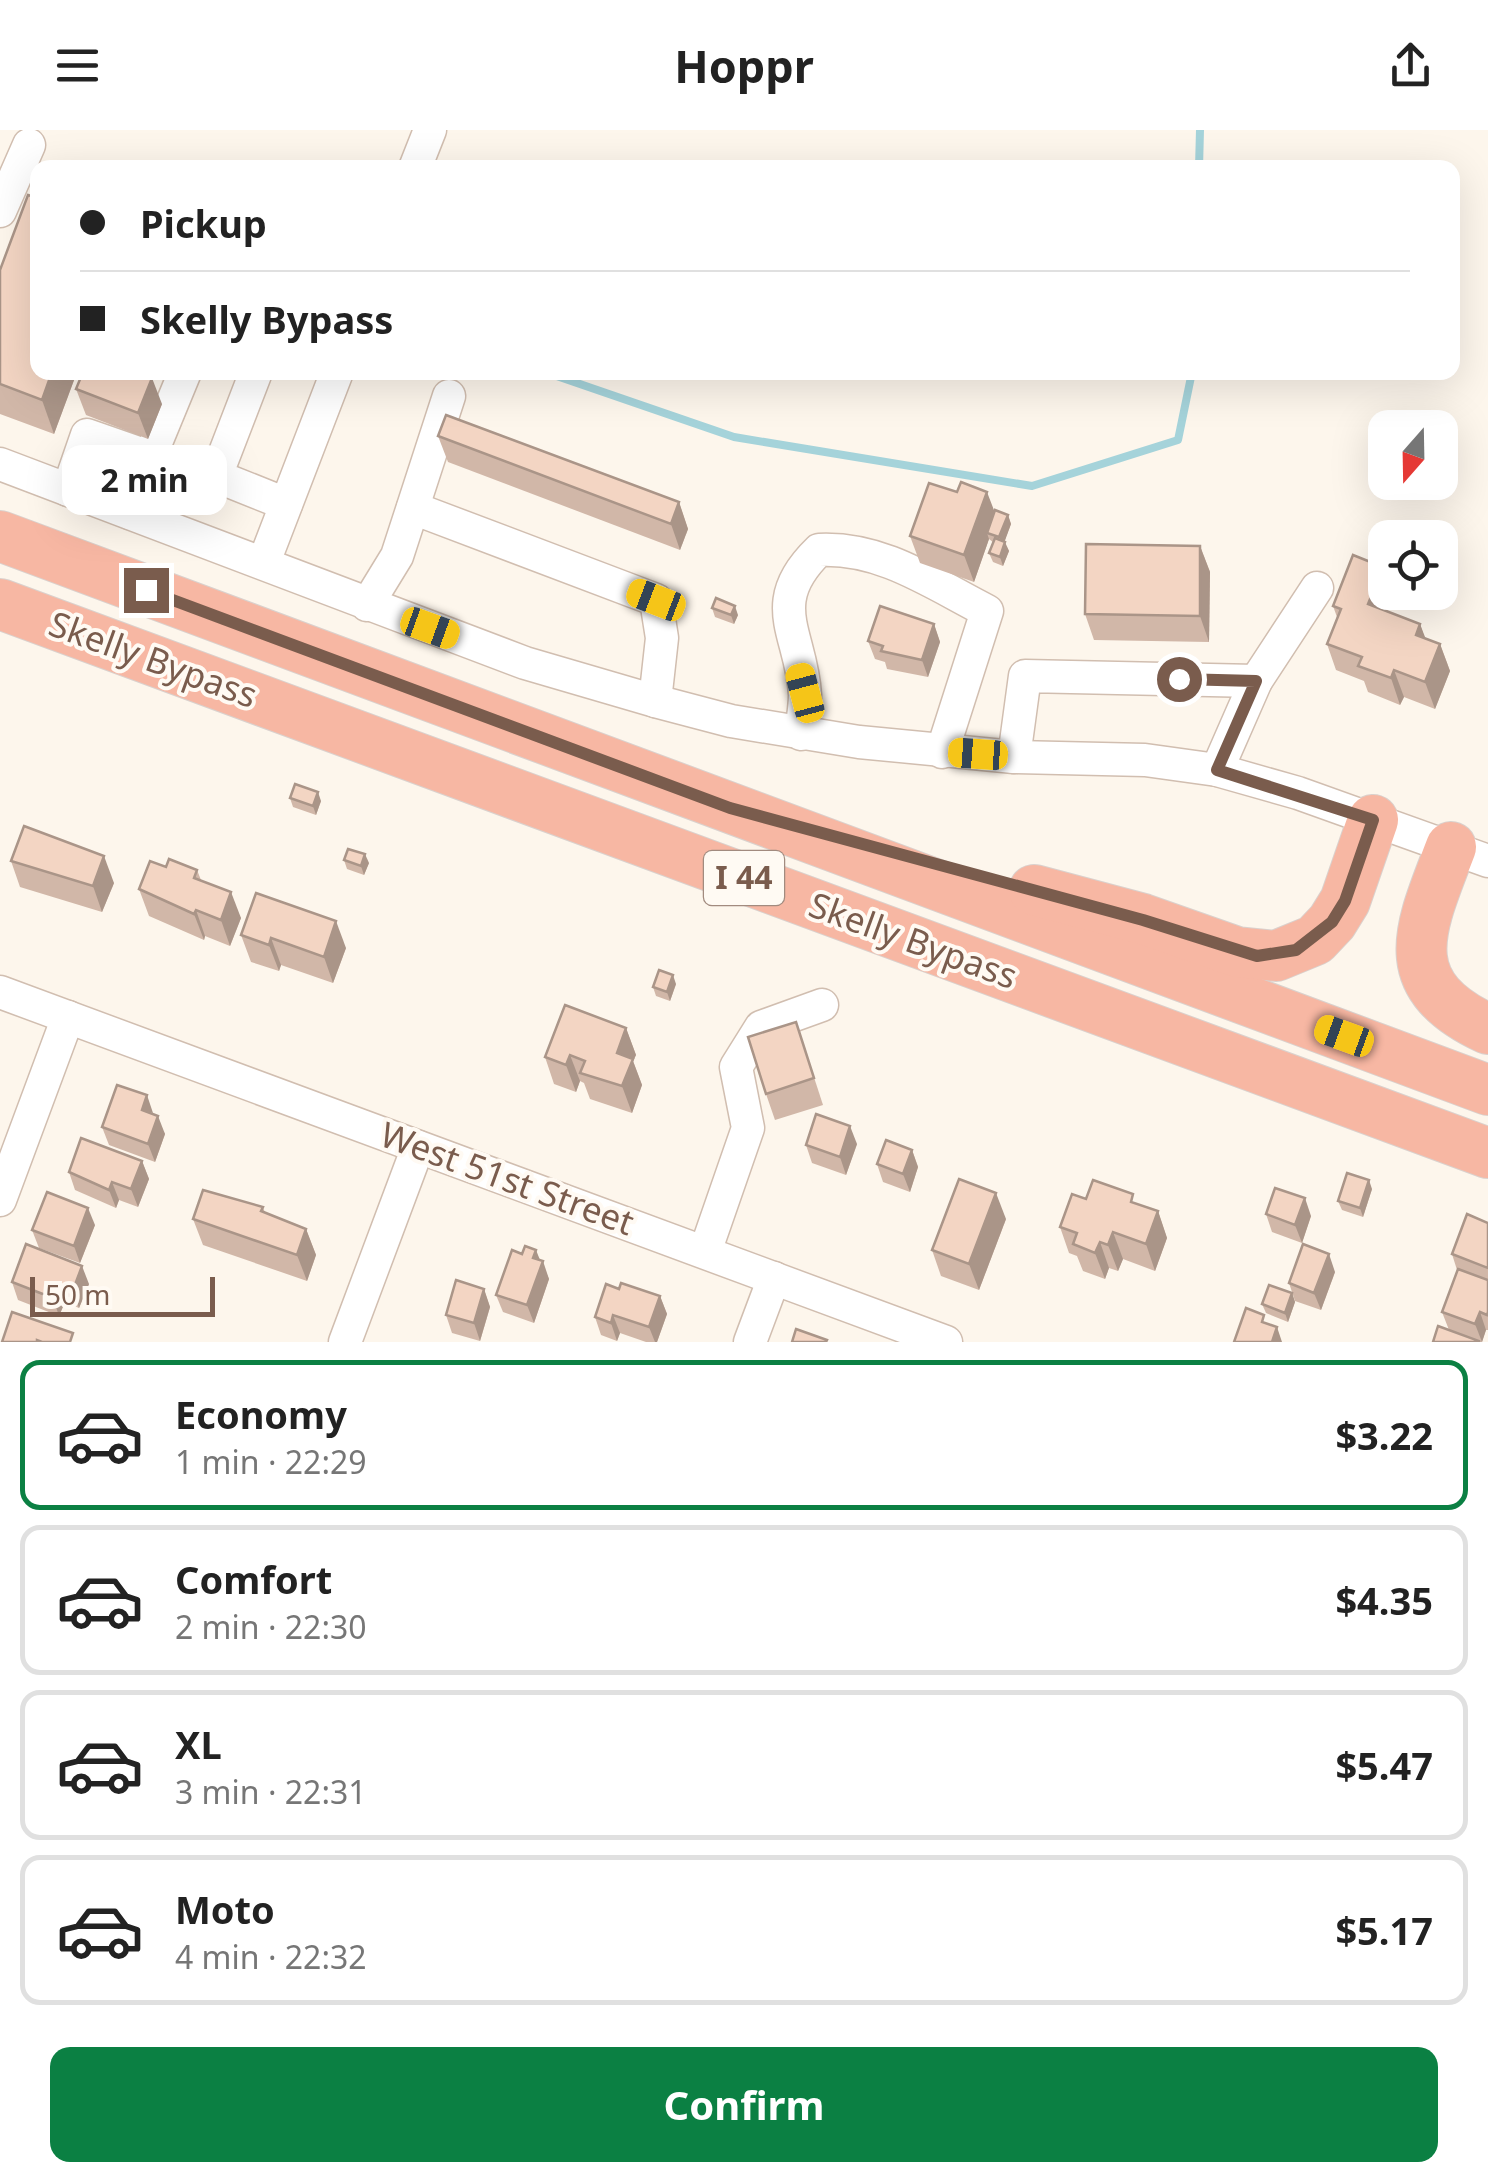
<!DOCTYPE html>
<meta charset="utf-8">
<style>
body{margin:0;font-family:"Noto Sans",sans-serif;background:#f2f2f2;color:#222;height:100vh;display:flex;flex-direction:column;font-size:38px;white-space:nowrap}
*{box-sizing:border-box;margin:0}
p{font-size:32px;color:#767676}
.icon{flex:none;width:55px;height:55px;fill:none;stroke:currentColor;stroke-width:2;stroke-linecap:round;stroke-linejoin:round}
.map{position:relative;height:1212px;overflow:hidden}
.details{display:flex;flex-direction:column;background:#fff;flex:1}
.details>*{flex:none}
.guide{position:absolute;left:30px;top:30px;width:1430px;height:220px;border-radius:20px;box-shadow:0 10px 40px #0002;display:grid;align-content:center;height:220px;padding:0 50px;background:#fff}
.needle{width:65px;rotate:200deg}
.fabs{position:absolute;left:1368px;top:280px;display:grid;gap:20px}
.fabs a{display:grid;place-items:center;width:90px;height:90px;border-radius:20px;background:#fff;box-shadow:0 10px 40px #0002;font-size:50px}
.scale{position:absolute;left:30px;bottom:25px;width:185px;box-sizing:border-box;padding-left:10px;border:5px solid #7a5c4d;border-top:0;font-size:28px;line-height:35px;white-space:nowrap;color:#7a5c4d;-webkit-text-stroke:8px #fffaf3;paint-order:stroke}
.end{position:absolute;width:45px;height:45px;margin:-22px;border:12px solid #7a5c4d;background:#fff;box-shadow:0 0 0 5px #fff}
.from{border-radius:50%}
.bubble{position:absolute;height:70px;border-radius:20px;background:#fff;box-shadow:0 10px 40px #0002;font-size:32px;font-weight:700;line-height:70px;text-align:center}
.car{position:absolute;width:30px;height:60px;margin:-30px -15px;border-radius:12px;box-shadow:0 0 8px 2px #0007;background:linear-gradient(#f5c518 24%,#345 0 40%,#f5c518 0 76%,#345 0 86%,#f5c518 0)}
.guide b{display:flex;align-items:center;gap:35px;height:95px;font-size:38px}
.guide b+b{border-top:2px solid #e0e0e0}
.guide i{width:25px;height:25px;background:#222}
ul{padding:18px 0 0;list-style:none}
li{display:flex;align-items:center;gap:30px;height:150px;margin:0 20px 15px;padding:0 30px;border:5px solid #e0e0e0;border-radius:20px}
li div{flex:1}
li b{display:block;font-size:38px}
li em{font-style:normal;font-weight:700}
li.on{border-color:#0b8043}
li>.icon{width:90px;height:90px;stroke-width:1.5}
.button{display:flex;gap:20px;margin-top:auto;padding:20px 50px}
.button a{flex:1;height:115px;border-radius:20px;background:#0b8043;color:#fff;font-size:40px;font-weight:700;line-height:115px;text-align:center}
header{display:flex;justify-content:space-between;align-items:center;height:130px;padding:0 50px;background:#fff;font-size:45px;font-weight:700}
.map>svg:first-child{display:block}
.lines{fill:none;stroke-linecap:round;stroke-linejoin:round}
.stream{stroke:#a5d3da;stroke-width:8}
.minor-casing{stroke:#d1beb0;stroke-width:35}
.highway-casing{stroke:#dad1cd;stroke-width:52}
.minor{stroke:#fff;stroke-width:32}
.highway{stroke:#f7b7a3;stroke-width:50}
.wall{fill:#d1b7a8}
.shaded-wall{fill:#aa9588}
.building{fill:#f3d5c3;stroke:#aa9588;stroke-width:2.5}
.route{stroke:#7a5c4d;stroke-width:12}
.labels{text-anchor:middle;stroke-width:8;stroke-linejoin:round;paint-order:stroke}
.shield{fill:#fffaf3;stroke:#a28b7f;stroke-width:2.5}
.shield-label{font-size:32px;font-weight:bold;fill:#7a5c4d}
.street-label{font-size:35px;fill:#7a5c4d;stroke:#fffaf3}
</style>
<header><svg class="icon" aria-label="menu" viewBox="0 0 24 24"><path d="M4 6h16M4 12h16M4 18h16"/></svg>Hoppr<svg class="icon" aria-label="share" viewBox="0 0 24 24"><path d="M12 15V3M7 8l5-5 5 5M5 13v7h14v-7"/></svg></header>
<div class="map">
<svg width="1488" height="1212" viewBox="0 0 1488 1212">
<rect width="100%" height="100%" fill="#fdf6ec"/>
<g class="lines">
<g class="stream">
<path d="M1199 38 1200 0"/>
<path d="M545 242 734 307 1032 356 1178 310 1192 242"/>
</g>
<g class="minor-casing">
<g id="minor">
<path d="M415 38 430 0"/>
<path d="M0 81 29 15"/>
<path d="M256 242 216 346 286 374"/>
<path d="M150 327 185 242"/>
<path d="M0 334 525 533 655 571 731 591 859 612 1014 627 1145 630 1217 640 1298 663 1488 731"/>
<path d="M68 360 87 305 150 327 130 383"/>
<path d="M413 378 656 470 662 508 655 571"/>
<path d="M264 432 337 242"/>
<path d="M367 475 397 426 449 266"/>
<path d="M801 604C802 592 805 578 805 565 802 504 763 474 819 420 882 417 932 453 987 481L942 622"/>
<path d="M1014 627 1025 546 1256 551"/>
<path d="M1217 640 1256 551 1317 458"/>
<path d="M0 862 946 1212"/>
<path d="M0 1070 68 887"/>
<path d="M705 1122 748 998 736 937 761 897 822 875"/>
<path d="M345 1212 418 1017"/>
<path d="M750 1212 774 1148"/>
</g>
</g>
<g class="highway-casing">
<g id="highway">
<path d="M0 406 1488 960"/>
<path d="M0 474 1488 1023"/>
<path d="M1451 717C1420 798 1391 854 1488 899"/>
<path d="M1034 760 1143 789 1237 822 1276 826 1315 810 1332 792 1345 771 1373 690"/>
</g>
</g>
<use href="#minor" class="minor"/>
<use href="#highway" class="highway"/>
</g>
<g class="wall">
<path d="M0 140 38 242H77L54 304 0 284Z"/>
<path d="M76 259 162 274 148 309 86 285Z"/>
<path d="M438 306 679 372 688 399 680 420 448 332Z"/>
<path d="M994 382 1008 385 1011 394 1004 412 1009 421 1003 436 993 432 989 423 994 413 989 409 974 452 920 433 910 406Z"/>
<path d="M1200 416 1210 442 1209 512 1094 510 1085 484Z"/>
<path d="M1383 437 1385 442V462L1392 463 1386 481 1420 494 1425 509 1440 514 1450 541 1435 579 1404 567 1400 575 1368 562 1364 551 1336 540 1327 514 1337 487 1333 476Z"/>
<path d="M712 478 738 485 734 494 715 487Z"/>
<path d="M934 494 940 512 928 547 887 539 885 532 875 529 868 511Z"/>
<path d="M290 668 321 671 316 685 293 677Z"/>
<path d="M344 730 369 733 364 745 347 739Z"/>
<path d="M11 731 114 753 102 782 20 757Z"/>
<path d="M166 737 197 740 201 750 241 788 230 816 205 806 204 810 149 786 139 759Z"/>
<path d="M241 805 346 818 333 853 281 835 279 841 251 832Z"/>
<path d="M676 854 670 871 656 866 653 857Z"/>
<path d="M796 892 823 975 775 990 766 964Z"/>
<path d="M626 898 636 925 633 931 642 955 632 983 590 969 584 953 580 951 576 962 554 954 545 927Z"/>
<path d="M153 984 165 1004 155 1032 109 1015 102 997Z"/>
<path d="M857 1014 846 1045 812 1033 806 1015Z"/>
<path d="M912 1020 918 1037 910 1062 883 1052 877 1034Z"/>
<path d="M142 1031 149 1049 138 1077 119 1070 116 1078 75 1060 69 1042Z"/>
<path d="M1372 1059 1363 1087 1342 1080 1338 1071Z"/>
<path d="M1086 1069 1137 1074 1158 1081 1167 1108 1155 1141 1123 1129 1118 1141 1109 1138 1105 1149 1083 1141 1077 1126 1069 1123 1060 1097Z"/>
<path d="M263 1077 265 1083 306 1099 316 1125 307 1151 203 1115 193 1089Z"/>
<path d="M1266 1084 1311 1086 1302 1113 1272 1102Z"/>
<path d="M1006 1089 979 1160 941 1146 932 1120Z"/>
<path d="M1488 1093V1200H1486L1482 1212H1433L1449 1200 1442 1182 1457 1140 1452 1124Z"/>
<path d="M95 1095 80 1133 39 1118 32 1100Z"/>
<path d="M540 1130 549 1149 534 1193 503 1182 496 1165Z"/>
<path d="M1335 1142 1321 1180 1295 1171 1289 1153Z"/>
<path d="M12 1152 89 1154 79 1178 65 1172 59 1186 18 1170Z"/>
<path d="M484 1159 490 1177 480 1211 452 1203 446 1185Z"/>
<path d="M619 1159 660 1166 667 1184 657 1212H646L620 1203 617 1211 601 1205 595 1187Z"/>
<path d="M1292 1163 1295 1172 1288 1192 1266 1183 1262 1174Z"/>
</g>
<g class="shaded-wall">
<path d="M52 242H77L54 304 42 270Z"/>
<path d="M152 248 162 274 148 309 138 283Z"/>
<path d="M987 362 997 388 987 403 989 409 974 452 964 425Z"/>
<path d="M679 372 688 399 680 420 671 394Z"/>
<path d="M1008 385 1011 394 1003 416 999 407Z"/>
<path d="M1005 412 1009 421 1003 436 1000 427Z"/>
<path d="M1200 416 1210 442 1209 512 1200 486Z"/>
<path d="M1383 437 1385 442V462H1392L1378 500 1368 474Z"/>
<path d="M735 476 738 485 734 494 731 485Z"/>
<path d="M934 494 940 512 928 547 922 530Z"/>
<path d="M1420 494 1430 520 1416 505Z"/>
<path d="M1440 514 1450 541 1435 579 1425 552Z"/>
<path d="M1394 540 1404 567 1400 575 1391 548Z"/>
<path d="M318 662 321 671 316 685 313 676Z"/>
<path d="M365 724 369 733 364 745 361 736Z"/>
<path d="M104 726 114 753 102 782 93 756Z"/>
<path d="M231 762 241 788 230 816 221 790Z"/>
<path d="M196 780 205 806 204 810 194 784Z"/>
<path d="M336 791 346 818 333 853 324 827Z"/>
<path d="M271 808 281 835 279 841 269 815Z"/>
<path d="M673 845 676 854 670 871 667 862Z"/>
<path d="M626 898 636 925 633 931 642 955 632 983 622 956 617 923Z"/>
<path d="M570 925 580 951 576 962 566 935Z"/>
<path d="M147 965 153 983 142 980Z"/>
<path d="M158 986 165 1004 155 1032 148 1014Z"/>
<path d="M850 996 857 1014 846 1045 840 1027Z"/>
<path d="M912 1020 918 1037 910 1062 903 1044Z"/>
<path d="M142 1031 149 1049 138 1077 131 1059Z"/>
<path d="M1369 1050 1372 1059 1363 1087 1360 1078Z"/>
<path d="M112 1052 119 1070 116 1078 109 1060Z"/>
<path d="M996 1063 1006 1089 979 1160 969 1134Z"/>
<path d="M1305 1068 1311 1086 1302 1113 1295 1095Z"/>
<path d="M88 1078 95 1095 80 1133 74 1116Z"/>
<path d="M1158 1081 1167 1108 1155 1141 1146 1114Z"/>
<path d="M306 1099 316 1125 307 1151 297 1125Z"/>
<path d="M1113 1102 1123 1129 1118 1141 1108 1115Z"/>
<path d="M1100 1112 1109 1138 1105 1149 1095 1123Z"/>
<path d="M536 1120 542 1135 543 1131 549 1149 534 1193 527 1175 533 1128Z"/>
<path d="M1329 1124 1335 1142 1321 1180 1314 1163Z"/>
<path d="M82 1136 89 1154 79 1178 73 1160Z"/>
<path d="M58 1154 65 1172 59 1186 53 1168Z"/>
<path d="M484 1159 490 1177 480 1211 474 1193Z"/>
<path d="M1292 1163 1295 1172 1288 1192 1285 1183Z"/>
<path d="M660 1166 667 1184 657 1212H655L649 1197Z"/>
<path d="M1480 1182 1486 1200 1482 1212 1475 1194Z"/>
<path d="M613 1185 620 1203 617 1211 611 1193Z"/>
<path d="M1277 1197 1282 1212H1272Z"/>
</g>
<g class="building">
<path d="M28 65 38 68V242H52L42 270 0 254V140Z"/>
<path d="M83 242H139L152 248 138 283 76 259Z"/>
<path d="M446 285 679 372 671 394 438 306Z"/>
<path d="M961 352 987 362 964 425 910 406 929 353 957 362Z"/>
<path d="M995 380 1008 385 999 407 987 403Z"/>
<path d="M995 408 1005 412 1000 427 989 423Z"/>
<path d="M1086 414 1200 416V486L1085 484Z"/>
<path d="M1353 425 1383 437 1368 474 1420 494 1416 505 1440 514 1425 552 1394 540 1391 548 1358 536 1362 527 1327 514 1341 479 1333 476Z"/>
<path d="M716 468 735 476 731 485 712 478Z"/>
<path d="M880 476 934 494 922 530 881 521 883 516 868 511Z"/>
<path d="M295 654 318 662 313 676 290 668Z"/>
<path d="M24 696 104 726 93 756 11 731Z"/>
<path d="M348 719 365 724 361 736 344 730Z"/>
<path d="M169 729 197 740 194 748 231 762 221 790 196 780 194 784 139 759 150 731 166 737Z"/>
<path d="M256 763 336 791 324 827 271 808 269 815 241 805Z"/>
<path d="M659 840 673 845 667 862 653 857Z"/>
<path d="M565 875 626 898 617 923 633 929 622 956 580 943 585 931 570 925 566 935 545 927Z"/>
<path d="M796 892 814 948 766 964 748 907Z"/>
<path d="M117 955 147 965 142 980 158 986 148 1014 102 997Z"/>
<path d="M816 984 850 996 840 1027 806 1015Z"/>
<path d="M81 1008 142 1031 131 1059 112 1052 109 1060 69 1042Z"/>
<path d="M886 1010 912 1020 903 1044 877 1034Z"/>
<path d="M1347 1043 1369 1050 1360 1078 1338 1071Z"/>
<path d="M959 1049 996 1063 969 1134 932 1120Z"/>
<path d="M1093 1050 1133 1064 1131 1072 1158 1081 1146 1114 1113 1102 1108 1115 1100 1112 1095 1123 1073 1114 1077 1103 1060 1097 1072 1064 1086 1069Z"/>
<path d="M1275 1058 1305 1068 1295 1095 1266 1084Z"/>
<path d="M203 1060 263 1077 261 1081 306 1099 297 1125 193 1089Z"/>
<path d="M47 1062 88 1078 74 1116 32 1100Z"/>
<path d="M1467 1084 1488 1093V1138L1452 1124Z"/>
<path d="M26 1114 82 1136 73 1160 58 1154 53 1168 12 1152Z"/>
<path d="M1303 1114 1329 1124 1314 1163 1289 1153Z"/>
<path d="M525 1116 536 1120 533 1128 543 1131 527 1175 496 1165 512 1120 522 1124Z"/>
<path d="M1458 1139 1488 1150V1182L1487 1185 1480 1182 1475 1194 1442 1182Z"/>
<path d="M456 1150 484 1159 474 1193 446 1185Z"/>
<path d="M621 1153 660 1166 649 1197 613 1185 611 1193 595 1187 606 1154 619 1159Z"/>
<path d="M1269 1155 1292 1163 1285 1183 1262 1174Z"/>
<path d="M1246 1178 1264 1185 1262 1192 1277 1197 1272 1212H1234Z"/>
<path d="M12 1182 73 1203 70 1212H42L37 1210V1212H2Z"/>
<path d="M1438 1196 1479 1211V1212H1433Z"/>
<path d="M796 1199 827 1210 826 1212H792Z"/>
</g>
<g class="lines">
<path class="route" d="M146 460 730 678 1143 790 1257 826 1296 820 1332 792 1345 771 1373 690 1217 640 1256 551 1179 549"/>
</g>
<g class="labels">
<rect class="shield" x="704" y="721" width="80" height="54" rx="8"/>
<g class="shield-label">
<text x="744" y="759">I 44</text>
</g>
<g class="street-label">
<text transform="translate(153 530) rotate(20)" y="12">Skelly Bypass</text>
<text transform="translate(913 811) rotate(20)" y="12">Skelly Bypass</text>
<text transform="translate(507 1049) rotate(20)" y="12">West 51st Street</text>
</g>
</g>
</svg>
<div class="fabs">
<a><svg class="needle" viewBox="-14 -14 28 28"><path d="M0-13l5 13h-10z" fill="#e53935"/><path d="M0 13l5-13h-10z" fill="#767676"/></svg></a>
<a><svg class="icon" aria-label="locate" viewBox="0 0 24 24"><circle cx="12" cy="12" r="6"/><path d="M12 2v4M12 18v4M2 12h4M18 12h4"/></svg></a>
</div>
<div class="scale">50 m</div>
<i class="end from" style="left:1179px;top:549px"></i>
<i class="end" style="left:146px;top:460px"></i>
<div class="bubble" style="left:62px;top:315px;width:165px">2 min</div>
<i class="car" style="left:656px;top:470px;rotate:291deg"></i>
<i class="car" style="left:430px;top:498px;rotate:110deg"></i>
<i class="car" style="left:805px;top:563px;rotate:345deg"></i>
<i class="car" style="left:978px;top:624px;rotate:274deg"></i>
<i class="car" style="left:1344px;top:906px;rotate:290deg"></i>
<div class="guide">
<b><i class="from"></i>Pickup</b>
<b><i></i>Skelly Bypass</b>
</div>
</div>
<section class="details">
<ul>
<li class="on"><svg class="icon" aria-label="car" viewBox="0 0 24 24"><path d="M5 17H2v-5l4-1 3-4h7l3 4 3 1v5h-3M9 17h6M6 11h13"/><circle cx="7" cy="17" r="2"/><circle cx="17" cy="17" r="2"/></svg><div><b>Economy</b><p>1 min · 22:29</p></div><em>$3.22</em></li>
<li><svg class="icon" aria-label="car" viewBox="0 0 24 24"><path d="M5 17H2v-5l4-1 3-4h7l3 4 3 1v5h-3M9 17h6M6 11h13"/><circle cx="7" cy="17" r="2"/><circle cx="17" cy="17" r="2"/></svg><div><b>Comfort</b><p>2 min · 22:30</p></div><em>$4.35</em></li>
<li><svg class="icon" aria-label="car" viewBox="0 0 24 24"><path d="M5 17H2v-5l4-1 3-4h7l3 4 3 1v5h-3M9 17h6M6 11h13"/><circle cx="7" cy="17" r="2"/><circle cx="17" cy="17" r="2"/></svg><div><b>XL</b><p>3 min · 22:31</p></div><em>$5.47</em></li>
<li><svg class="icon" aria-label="car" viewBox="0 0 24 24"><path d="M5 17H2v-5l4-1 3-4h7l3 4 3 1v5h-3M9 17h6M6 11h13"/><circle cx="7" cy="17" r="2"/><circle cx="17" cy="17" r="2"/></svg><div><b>Moto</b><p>4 min · 22:32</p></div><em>$5.17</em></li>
</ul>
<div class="button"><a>Confirm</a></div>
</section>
